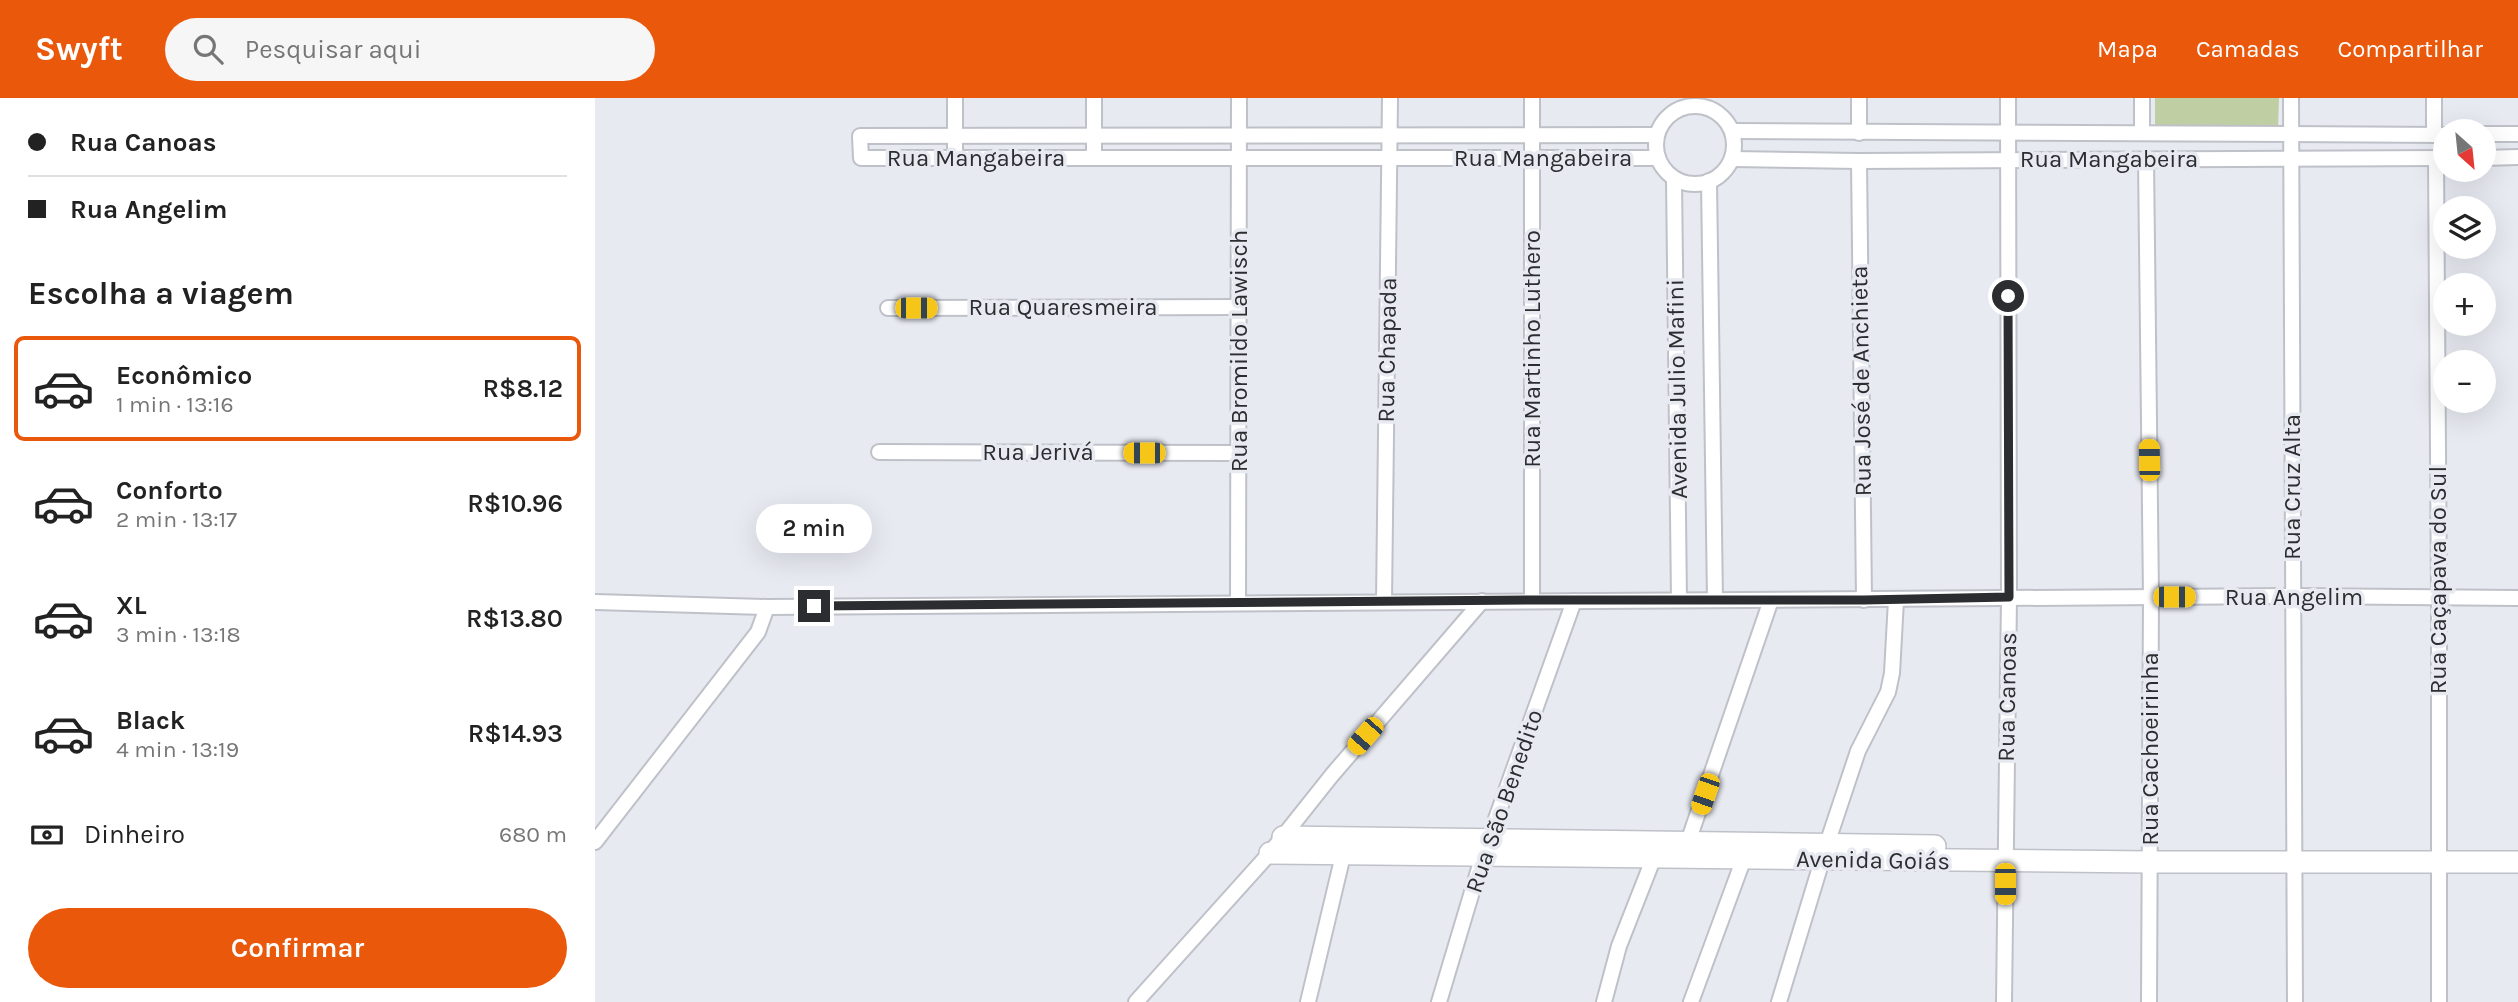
<!DOCTYPE html>
<html lang="pt">
<meta charset="utf-8">
<style>
body{margin:0;font-family:Karla,sans-serif;background:#f6f6f6;color:#222;height:100vh;display:flex;flex-direction:column;font-size:26px;white-space:nowrap}
*{box-sizing:border-box;margin:0}
p{font-size:23px;color:#767676}
.icon{flex:none;width:38px;height:38px;fill:none;stroke:currentColor;stroke-width:2;stroke-linecap:round;stroke-linejoin:round}
.map{position:relative;flex:1;overflow:hidden}
.side{display:flex;flex-direction:column;background:#fff;width:595px}
.side>*{flex:none}
.guide{display:grid;align-content:center;height:154px;padding:0 28px;background:#fff}
.needle{width:46px;rotate:153deg}
.tools{position:absolute;left:1838px;top:21px;display:grid;gap:14px}
.tools a{display:grid;place-items:center;width:63px;height:63px;border-radius:50%;background:#fff;box-shadow:0 7px 28px #0002;font-size:35px}
.end{position:absolute;width:32px;height:32px;margin:-16px;border:9px solid #2c2d30;background:#fff;box-shadow:0 0 0 4px #fff}
.from{border-radius:50%}
.bubble{position:absolute;height:49px;border-radius:24px;background:#fff;box-shadow:0 7px 28px #0002;font-size:23px;font-weight:600;line-height:49px;text-align:center}
.car{position:absolute;width:21px;height:42px;margin:-21px -10px;border-radius:9px;box-shadow:0 0 5px 2px #0007;background:linear-gradient(#f5c518 24%,#345 0 40%,#f5c518 0 76%,#345 0 86%,#f5c518 0)}
.guide b{display:flex;align-items:center;gap:24px;height:66px;font-size:26px}
.guide b+b{border-top:2px solid #e0e0e0}
.guide i{width:18px;height:18px;background:#222}
ul{padding:0;list-style:none}
li{display:flex;align-items:center;gap:21px;height:105px;margin:0 14px 10px;padding:0 14px;border:4px solid transparent;border-radius:10px}
li div{flex:1}
li b{display:block;font-size:26px}
li em{font-style:normal;font-weight:600}
li.current{border-color:#ea580c}
li>.icon{width:63px;height:63px;stroke-width:1.5}
h2{padding:0 28px;font-size:32px;line-height:84px}
.pay{display:flex;align-items:center;gap:18px;height:77px;padding:0 28px;font-size:26px}
.pay p{margin-inline-start:auto}
.action{display:flex;gap:14px;margin-top:auto;padding:14px 28px}
.action a{flex:1;height:80px;border-radius:42px;background:#ea580c;color:#fff;font-size:28px;font-weight:600;line-height:80px;text-align:center}
header{display:flex;align-items:center;gap:42px;box-sizing:border-box;height:98px;padding:0 35px;background:#ea580c;color:#fff}
header strong{font-size:33px}
nav{display:flex;gap:38px;margin-inline-start:auto;font-size:24px}
.search{width:490px;height:63px;background:#f6f6f6;display:flex;align-items:center;gap:18px;box-sizing:border-box;padding:0 24px;border-radius:38px;color:#767676;font-size:26px}
main{display:flex;flex:1;min-height:0}
.map>svg:first-child{display:block}
.green{fill:#c0cea4}
.lines{fill:none;stroke-linecap:round;stroke-linejoin:round}
.street-casing{stroke:#bfc1c9;stroke-width:18}
.secondary-casing{stroke:#bfc1c9;stroke-width:24}
.street{stroke:#fff;stroke-width:14}
.secondary{stroke:#fff;stroke-width:21}
.route{stroke:#2c2d30;stroke-width:9}
.labels{text-anchor:middle;stroke-width:7;stroke-linejoin:round;paint-order:stroke}
.street-label{font-size:24px;fill:#2c2d30;stroke:#e8eaf2}
</style>
<header>
<strong>Swyft</strong>
<div class="search"><svg class="icon" aria-label="search" viewBox="0 0 24 24"><circle cx="10" cy="10" r="6"/><path d="M15 15l6 6"/></svg>Pesquisar aqui</div>
<nav><a>Mapa</a><a>Camadas</a><a>Compartilhar</a></nav>
</header>
<main>
<section class="side">
<div class="guide">
<b><i class="from"></i>Rua Canoas</b>
<b><i></i>Rua Angelim</b>
</div>
<h2>Escolha a viagem</h2>
<ul>
<li class="current"><svg class="icon" aria-label="car" viewBox="0 0 24 24"><path d="M5 17H2v-5l4-1 3-4h7l3 4 3 1v5h-3M9 17h6M6 11h13"/><circle cx="7" cy="17" r="2"/><circle cx="17" cy="17" r="2"/></svg><div><b>Econômico</b><p>1 min · 13:16</p></div><em>R$8.12</em></li>
<li><svg class="icon" aria-label="car" viewBox="0 0 24 24"><path d="M5 17H2v-5l4-1 3-4h7l3 4 3 1v5h-3M9 17h6M6 11h13"/><circle cx="7" cy="17" r="2"/><circle cx="17" cy="17" r="2"/></svg><div><b>Conforto</b><p>2 min · 13:17</p></div><em>R$10.96</em></li>
<li><svg class="icon" aria-label="car" viewBox="0 0 24 24"><path d="M5 17H2v-5l4-1 3-4h7l3 4 3 1v5h-3M9 17h6M6 11h13"/><circle cx="7" cy="17" r="2"/><circle cx="17" cy="17" r="2"/></svg><div><b>XL</b><p>3 min · 13:18</p></div><em>R$13.80</em></li>
<li><svg class="icon" aria-label="car" viewBox="0 0 24 24"><path d="M5 17H2v-5l4-1 3-4h7l3 4 3 1v5h-3M9 17h6M6 11h13"/><circle cx="7" cy="17" r="2"/><circle cx="17" cy="17" r="2"/></svg><div><b>Black</b><p>4 min · 13:19</p></div><em>R$14.93</em></li>
</ul>
<div class="pay"><svg class="icon" aria-label="cash" viewBox="0 0 24 24"><path d="M3 7h18v10H3z"/><circle cx="12" cy="12" r="2"/></svg>Dinheiro<p>680 m</p></div>
<div class="action"><a>Confirmar</a></div>
</section>
<div class="map">
<svg width="1923" height="904" viewBox="0 0 1923 904">
<rect width="100%" height="100%" fill="#e8eaf2"/>
<path class="green" d="M1560 0H1684L1683 32H1560Z"/>
<g class="lines">
<g class="street-casing">
<g id="street">
<path d="M360 0V60"/>
<path d="M937 0V502"/>
<path d="M1264 0V35"/>
<path d="M1696 0 1700 904"/>
<circle cx="1100" cy="47" r="39"/>
<path d="M1138 33 1850 37"/>
<path d="M1547 35V0"/>
<path d="M1888 36H1923"/>
<path d="M1061 37 265 38 266 60H1063"/>
<path d="M1839 37V0"/>
<path d="M499 60V0"/>
<path d="M1888 60 1923 59"/>
<path d="M1137 61 1264 63 1849 60"/>
<path d="M1551 61 1556 499 1554 904"/>
<path d="M1841 61 1844 500V904"/>
<path d="M1264 63 1269 502"/>
<path d="M1079 81 1084 502"/>
<path d="M1114 83 1120 502"/>
<path d="M293 210 644 209"/>
<path d="M284 354 643 355"/>
<path d="M0 504 172 509 1698 498 1923 500"/>
<path d="M789 504 795 0"/>
<path d="M643 505 644 0"/>
<path d="M0 744 163 534 172 509"/>
<path d="M1093 744 1176 502"/>
<path d="M541 904 675 755 737 677 887 503"/>
<path d="M713 904 750 749"/>
<path d="M844 904 888 757 979 503"/>
<path d="M1009 904 1024 848 1059 759"/>
<path d="M1096 904 1149 760"/>
<path d="M1184 904 1232 746 1263 653 1293 594 1297 575 1301 502"/>
<path d="M1409 904 1414 499 1413 0"/>
</g>
</g>
<g class="secondary-casing">
<g id="secondary">
<path d="M688 739 1340 748"/>
<path d="M675 755 1554 764H1923"/>
</g>
</g>
<use href="#street" class="street"/>
<use href="#secondary" class="secondary"/>
</g>
<g class="lines">
<path class="route" d="M219 508 937 502H1269L1414 499 1413 198"/>
</g>
<g class="labels">
<g class="street-label">
<text x="381" y="68">Rua Mangabeira</text>
<text x="948" y="68">Rua Mangabeira</text>
<text x="1514" y="69">Rua Mangabeira</text>
<text x="468" y="217">Rua Quaresmeira</text>
<text transform="translate(937 251) rotate(-90)" y="8">Rua Martinho Luthero</text>
<text transform="translate(792 252) rotate(-89)" y="8">Rua Chapada</text>
<text transform="translate(644 253) rotate(-90)" y="8">Rua Bromildo Lawisch</text>
<text transform="translate(1266 283) rotate(-91)" y="8">Rua José de Anchieta</text>
<text transform="translate(1082 291) rotate(-91)" y="8">Avenida Julio Mafini</text>
<text x="443" y="362">Rua Jerivá</text>
<text transform="translate(1697 389) rotate(-90)" y="8">Rua Cruz Alta</text>
<text transform="translate(1843 482) rotate(-90)" y="8">Rua Caçapava do Sul</text>
<text x="1699" y="507">Rua Angelim</text>
<text transform="translate(1412 599) rotate(-89)" y="8">Rua Canoas</text>
<text transform="translate(1555 651) rotate(-90)" y="8">Rua Cachoeirinha</text>
<text transform="translate(909 703) rotate(-71)" y="8">Rua São Benedito</text>
<text transform="translate(1278 762) rotate(1)" y="8">Avenida Goiás</text>
</g>
</g>
</svg>
<div class="tools">
<a><svg class="needle" viewBox="-14 -14 28 28"><path d="M0-13l5 13h-10z" fill="#e53935"/><path d="M0 13l5-13h-10z" fill="#767676"/></svg></a>
<a><svg class="icon" aria-label="layers" viewBox="0 0 24 24"><path d="M12 4l9 5-9 5-9-5zM3 14l9 5 9-5"/></svg></a>
<a>+</a>
<a>−</a>
</div>
<i class="end from" style="left:1413px;top:198px"></i>
<i class="end" style="left:219px;top:508px"></i>
<div class="bubble" style="left:161px;top:406px;width:116px">2 min</div>
<i class="car" style="left:321px;top:210px;rotate:90deg"></i>
<i class="car" style="left:549px;top:355px;rotate:270deg"></i>
<i class="car" style="left:1554px;top:362px;rotate:359deg"></i>
<i class="car" style="left:1579px;top:499px;rotate:90deg"></i>
<i class="car" style="left:770px;top:638px;rotate:221deg"></i>
<i class="car" style="left:1110px;top:696px;rotate:199deg"></i>
<i class="car" style="left:1410px;top:786px;rotate:180deg"></i>
</div>
</main>
